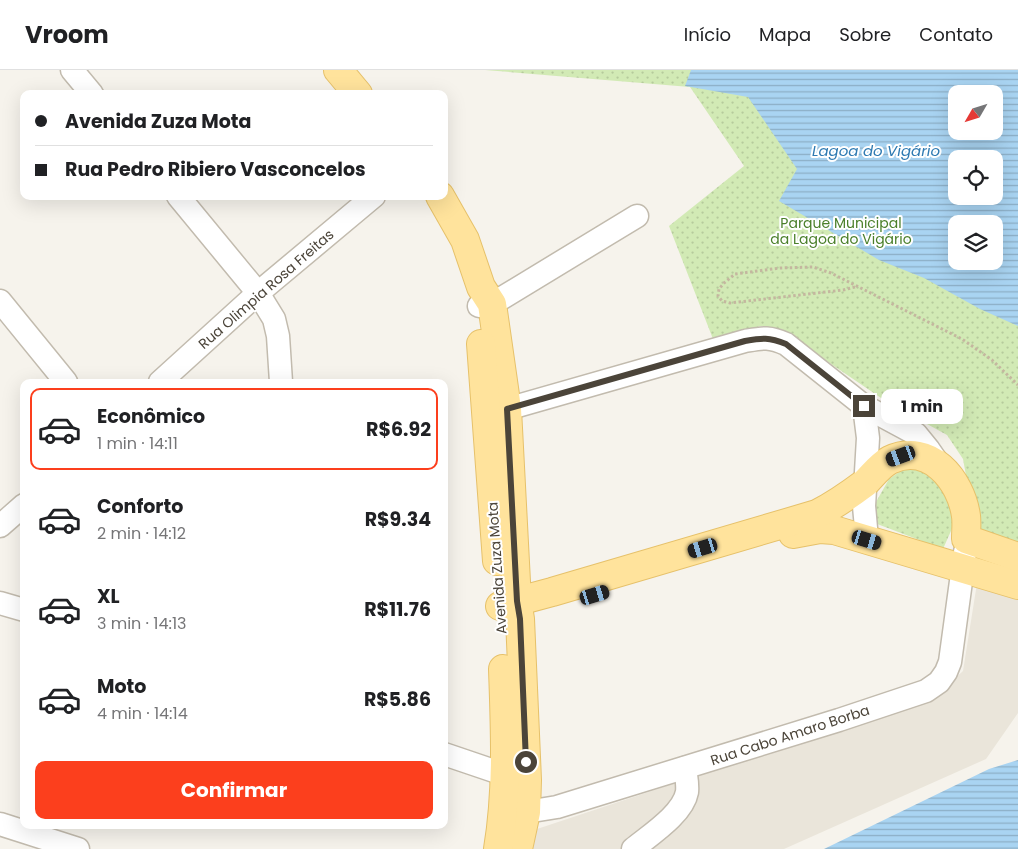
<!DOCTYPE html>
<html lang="pt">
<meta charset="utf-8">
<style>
body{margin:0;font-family:Poppins,sans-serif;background:#f6f6f6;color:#202124;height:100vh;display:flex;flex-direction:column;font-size:19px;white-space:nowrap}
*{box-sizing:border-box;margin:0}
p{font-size:16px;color:#757577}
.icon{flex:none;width:28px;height:28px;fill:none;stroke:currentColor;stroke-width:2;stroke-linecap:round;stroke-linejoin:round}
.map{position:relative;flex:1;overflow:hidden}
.sheet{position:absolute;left:20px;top:309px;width:428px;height:450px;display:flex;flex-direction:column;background:#fff;border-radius:10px;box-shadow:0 5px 20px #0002}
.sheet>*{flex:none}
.guide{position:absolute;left:20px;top:20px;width:428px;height:110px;border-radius:10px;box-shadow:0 5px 20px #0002;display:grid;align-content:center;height:110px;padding:0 15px;background:#fff}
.needle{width:32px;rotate:231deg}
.buttons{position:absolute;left:948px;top:15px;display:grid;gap:10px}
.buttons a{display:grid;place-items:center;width:55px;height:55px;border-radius:10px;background:#fff;box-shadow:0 5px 20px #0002;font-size:25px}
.end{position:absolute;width:22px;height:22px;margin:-11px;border:6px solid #4b4439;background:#fff;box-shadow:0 0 0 2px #fff}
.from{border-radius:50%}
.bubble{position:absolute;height:35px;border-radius:10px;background:#fff;box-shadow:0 5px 20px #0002;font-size:16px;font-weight:700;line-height:35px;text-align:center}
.car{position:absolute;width:15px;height:30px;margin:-15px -8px;border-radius:6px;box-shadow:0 0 4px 1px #0007;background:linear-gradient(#222 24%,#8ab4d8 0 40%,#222 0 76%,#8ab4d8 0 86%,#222 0)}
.guide b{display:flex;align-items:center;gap:18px;height:48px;font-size:19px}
.guide b+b{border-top:1px solid #e0e0e0}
.guide i{width:12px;height:12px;background:#202124}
ul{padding:9px 0 0;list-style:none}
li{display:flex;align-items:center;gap:15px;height:82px;margin:0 10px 8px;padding:0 5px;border:2px solid transparent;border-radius:10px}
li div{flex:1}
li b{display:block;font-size:19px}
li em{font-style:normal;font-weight:700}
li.on{border-color:#fc3f1d}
li>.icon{width:45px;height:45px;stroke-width:1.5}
.button{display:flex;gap:10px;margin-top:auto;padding:10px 15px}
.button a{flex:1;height:58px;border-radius:10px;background:#fc3f1d;color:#fff;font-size:20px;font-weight:700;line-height:58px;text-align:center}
header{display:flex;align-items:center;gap:30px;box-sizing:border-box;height:70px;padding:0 25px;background:#fff;border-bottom:1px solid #e0e0e0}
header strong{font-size:24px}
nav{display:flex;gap:28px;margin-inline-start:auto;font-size:18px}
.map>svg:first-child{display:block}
.residential{fill:#eae5da}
.park{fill:url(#park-dots);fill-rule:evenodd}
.water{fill:url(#water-rules);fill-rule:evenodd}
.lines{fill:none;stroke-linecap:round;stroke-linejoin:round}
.minor-casing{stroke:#c2bbae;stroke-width:25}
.major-casing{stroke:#e6c16a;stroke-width:30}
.path{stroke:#c4b79f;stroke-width:3;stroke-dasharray:2.5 2.5;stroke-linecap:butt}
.minor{stroke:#fff;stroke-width:22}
.major{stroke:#ffe39c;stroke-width:28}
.route{stroke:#4b4439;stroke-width:6}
.labels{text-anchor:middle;stroke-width:4;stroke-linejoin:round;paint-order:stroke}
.park-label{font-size:14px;fill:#4a7f2a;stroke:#fff}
.street-label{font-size:14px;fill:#4b4439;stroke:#fff}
.water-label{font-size:15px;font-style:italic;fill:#2e7ab2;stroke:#fff}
</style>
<header>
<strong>Vroom</strong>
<nav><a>Início</a><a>Mapa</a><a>Sobre</a><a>Contato</a></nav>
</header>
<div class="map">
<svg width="1018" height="779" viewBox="0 0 1018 779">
<defs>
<pattern id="park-dots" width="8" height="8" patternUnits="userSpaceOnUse" patternTransform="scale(1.25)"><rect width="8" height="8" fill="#d2eab5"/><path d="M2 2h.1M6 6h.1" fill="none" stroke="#b6ca9c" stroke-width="1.8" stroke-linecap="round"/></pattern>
<pattern id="water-rules" width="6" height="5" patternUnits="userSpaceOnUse" patternTransform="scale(1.25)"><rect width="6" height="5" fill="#a9d4f2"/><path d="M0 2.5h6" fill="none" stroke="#8caec5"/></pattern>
</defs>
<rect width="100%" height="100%" fill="#f6f3ec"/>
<path class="residential" d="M978 507 1018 519V643L986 689 784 779H525L531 761 935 627 963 601Z"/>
<g class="park">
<path d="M485 0H1018V475L976 460 963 389 947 365 887 332 781 260 761 256 713 269 669 156 744 96 690 17ZM956 24H994V61H956ZM956 89H994V126H956ZM956 154H994V191H956Z"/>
<path d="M905 398H929L953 431 954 454 943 479 872 452 876 432 889 409Z"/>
</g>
<g class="water">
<path d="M691 0H1018V256L980 239 924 208 879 190 779 131 797 99 748 27 685 16ZM956 24H994V61H956ZM956 89H994V126H956ZM956 154H994V191H956Z"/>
<path d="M1018 690V779H824L989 699Z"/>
</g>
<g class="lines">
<g class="minor-casing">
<g id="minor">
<path d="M72 0 92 24"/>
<path d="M178 126 258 223 274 249 278 266 281 312"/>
<path d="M0 231 66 312"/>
<path d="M479 236 492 234 637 146"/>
<path d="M160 312 258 223 374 126"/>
<path d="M864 336 868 368 864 436 867 469"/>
<path d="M507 339 745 271C762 268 769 266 786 274L864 336 916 364 929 380 938 393"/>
<path d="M0 456 24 435"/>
<path d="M0 533 24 540"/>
<path d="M444 684 506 705"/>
<path d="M526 742 557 737 839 650 926 621 939 612 946 602 950 592 965 482"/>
<path d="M0 754 78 779"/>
<path d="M633 779C650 765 683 744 687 722 688 714 686 706 685 698"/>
</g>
</g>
<g class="major-casing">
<g id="major">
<path d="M338 0 358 24"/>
<path d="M440 126 465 170 481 217 492 234 507 339 517 531 520 549 527 710 526 742 518 779"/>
<path d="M481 274 497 491"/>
<path d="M793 464 820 459 834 460 1018 515"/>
<path d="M500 536 552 522 817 444C835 435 849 425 865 413 873 405 880 395 890 390 929 371 961 410 966 446 967 453 966 461 966 469L1018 487"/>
<path d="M498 779C508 719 505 659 503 599"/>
</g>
</g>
<path class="path" d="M855 217 843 220 730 233 722 231 718 226 719 219 724 213 735 204 780 198 813 197 831 203 962 269 992 290 1018 315"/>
<use href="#minor" class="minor"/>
<use href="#major" class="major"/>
</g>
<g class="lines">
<path class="route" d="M526 692 520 549 517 531 507 339 745 271C762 268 769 267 786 274L864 336"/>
</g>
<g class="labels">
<g class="park-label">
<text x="841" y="158">Parque Municipal<tspan x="841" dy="16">da Lagoa do Vigário</tspan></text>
</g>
<g class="street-label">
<text transform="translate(266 219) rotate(-41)" y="5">Rua Olimpia Rosa Freitas</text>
<text transform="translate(497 498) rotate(-94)" y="5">Avenida Zuza Mota</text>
<text transform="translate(790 665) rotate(-18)" y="5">Rua Cabo Amaro Borba</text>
</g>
<g class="water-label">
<text x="876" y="86">Lagoa do Vigário</text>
</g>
</g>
</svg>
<div class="buttons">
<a><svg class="needle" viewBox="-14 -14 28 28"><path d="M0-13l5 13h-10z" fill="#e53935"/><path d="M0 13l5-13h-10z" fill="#757577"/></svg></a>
<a><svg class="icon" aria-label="locate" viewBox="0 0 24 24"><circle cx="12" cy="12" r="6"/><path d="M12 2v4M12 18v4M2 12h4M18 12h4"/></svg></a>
<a><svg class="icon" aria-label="layers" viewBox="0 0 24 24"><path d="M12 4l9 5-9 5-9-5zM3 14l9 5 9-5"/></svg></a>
</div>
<i class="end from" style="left:526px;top:692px"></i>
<i class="end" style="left:864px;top:336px"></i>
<div class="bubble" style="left:881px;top:319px;width:82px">1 min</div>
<i class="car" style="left:901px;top:386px;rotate:250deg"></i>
<i class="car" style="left:867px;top:470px;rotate:107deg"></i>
<i class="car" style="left:703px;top:478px;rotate:253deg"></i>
<i class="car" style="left:595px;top:525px;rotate:73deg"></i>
<div class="guide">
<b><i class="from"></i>Avenida Zuza Mota</b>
<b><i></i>Rua Pedro Ribiero Vasconcelos</b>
</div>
<section class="sheet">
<ul>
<li class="on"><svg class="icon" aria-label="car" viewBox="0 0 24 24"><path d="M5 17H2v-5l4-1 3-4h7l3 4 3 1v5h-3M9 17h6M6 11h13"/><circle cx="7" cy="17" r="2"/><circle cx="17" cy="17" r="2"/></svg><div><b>Econômico</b><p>1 min · 14:11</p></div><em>R$6.92</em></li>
<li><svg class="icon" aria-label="car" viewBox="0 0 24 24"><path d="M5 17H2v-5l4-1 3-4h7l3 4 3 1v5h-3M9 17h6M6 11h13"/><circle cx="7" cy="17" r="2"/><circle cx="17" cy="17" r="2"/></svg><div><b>Conforto</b><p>2 min · 14:12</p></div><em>R$9.34</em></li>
<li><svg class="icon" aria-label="car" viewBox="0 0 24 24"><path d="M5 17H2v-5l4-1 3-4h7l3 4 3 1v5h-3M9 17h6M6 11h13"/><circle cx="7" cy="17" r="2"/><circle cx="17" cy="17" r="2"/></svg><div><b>XL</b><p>3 min · 14:13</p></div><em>R$11.76</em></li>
<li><svg class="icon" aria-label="car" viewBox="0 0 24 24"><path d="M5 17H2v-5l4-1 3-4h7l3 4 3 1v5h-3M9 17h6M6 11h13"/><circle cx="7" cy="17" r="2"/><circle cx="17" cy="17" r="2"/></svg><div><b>Moto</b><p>4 min · 14:14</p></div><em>R$5.86</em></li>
</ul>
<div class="button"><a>Confirmar</a></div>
</section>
</div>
